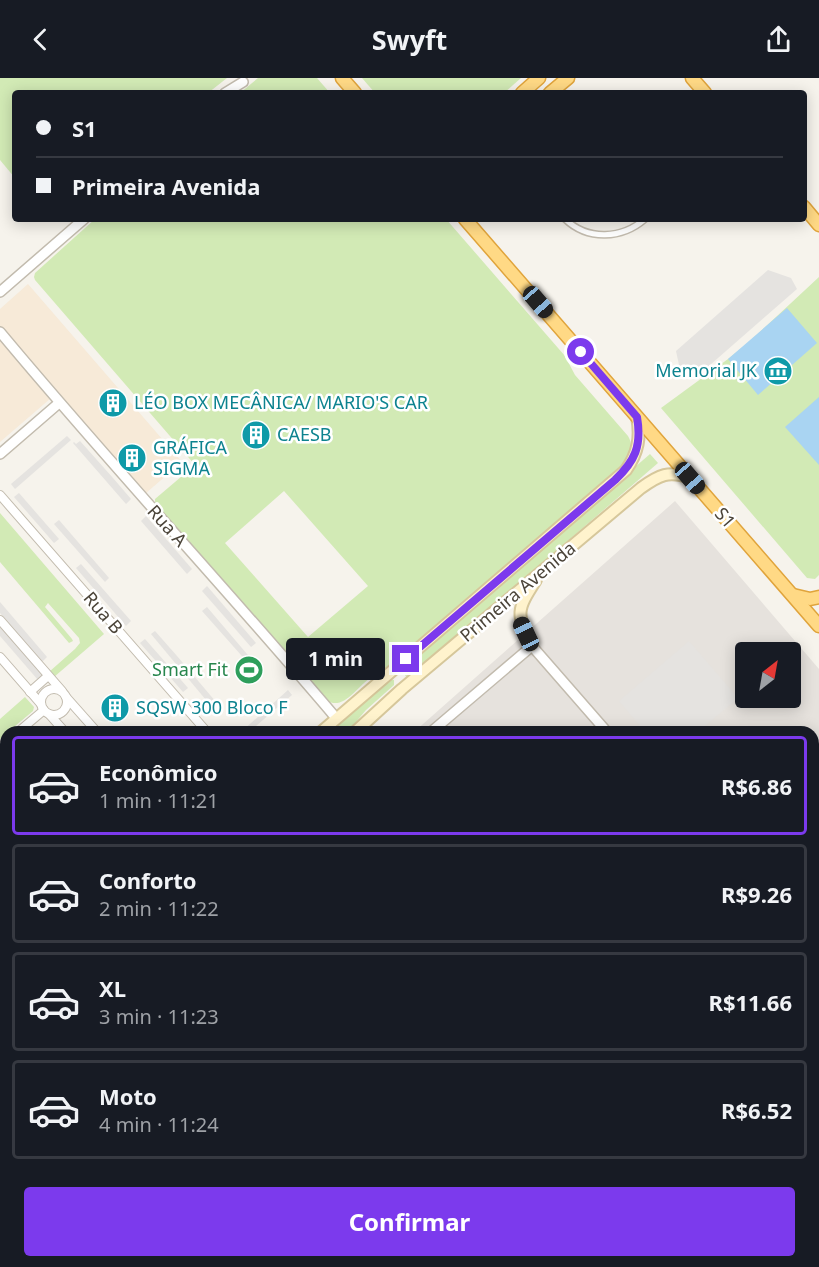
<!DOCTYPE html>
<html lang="pt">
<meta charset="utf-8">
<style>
body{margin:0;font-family:"Noto Sans",sans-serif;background:#242831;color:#f1f3f6;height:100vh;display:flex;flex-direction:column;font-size:22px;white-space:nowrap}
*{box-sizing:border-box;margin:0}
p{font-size:20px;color:#9ea1a6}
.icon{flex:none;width:33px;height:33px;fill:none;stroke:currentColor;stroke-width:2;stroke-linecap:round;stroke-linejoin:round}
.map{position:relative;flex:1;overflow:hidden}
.panel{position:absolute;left:0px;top:648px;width:819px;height:542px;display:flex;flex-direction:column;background:#171b24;border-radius:18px 18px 0 0;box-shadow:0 3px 15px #0003}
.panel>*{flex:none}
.guide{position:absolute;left:12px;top:12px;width:795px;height:132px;border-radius:6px;box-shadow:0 3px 15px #0003;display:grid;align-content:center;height:132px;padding:0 24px;background:#171b24}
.needle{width:39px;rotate:31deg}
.tools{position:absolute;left:735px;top:564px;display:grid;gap:12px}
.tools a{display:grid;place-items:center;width:66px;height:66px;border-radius:6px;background:#171b24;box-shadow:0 3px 15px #0003;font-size:30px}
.end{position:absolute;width:27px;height:27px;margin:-14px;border:8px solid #7c3aed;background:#fff;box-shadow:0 0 0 3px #fff}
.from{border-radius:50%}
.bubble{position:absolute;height:42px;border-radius:6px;background:#171b24;box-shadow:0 3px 15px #0003;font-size:20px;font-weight:700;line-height:42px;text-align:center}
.car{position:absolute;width:18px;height:36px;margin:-18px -9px;border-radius:8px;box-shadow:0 0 4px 2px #0007;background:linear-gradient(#222 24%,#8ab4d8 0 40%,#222 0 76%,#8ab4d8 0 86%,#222 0)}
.guide b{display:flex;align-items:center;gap:21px;height:57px;font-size:22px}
.guide b+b{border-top:2px solid #363941}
.guide i{width:15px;height:15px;background:#f1f3f6}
ul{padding:10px 0 0;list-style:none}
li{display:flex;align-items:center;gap:18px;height:99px;margin:0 12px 9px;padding:0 12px;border:3px solid #363941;border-radius:6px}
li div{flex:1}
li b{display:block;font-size:22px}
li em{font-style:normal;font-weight:700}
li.on{border-color:#7c3aed}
li>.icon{width:54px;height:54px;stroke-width:1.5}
.action{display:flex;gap:12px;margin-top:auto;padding:12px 24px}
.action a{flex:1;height:69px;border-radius:6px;background:#7c3aed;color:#fff;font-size:24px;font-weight:700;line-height:69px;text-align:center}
header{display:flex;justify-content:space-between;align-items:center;height:78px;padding:0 24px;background:#171b24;font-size:27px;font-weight:700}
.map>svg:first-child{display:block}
.commercial{fill:#f7ead8}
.industrial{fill:#e6e2dd;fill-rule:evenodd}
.green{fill:#d2eab5;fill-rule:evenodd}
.parking{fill:#e5e3e0}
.water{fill:#a9d4f2}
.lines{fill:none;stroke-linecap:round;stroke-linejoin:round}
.pedestrian-casing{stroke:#c2bbae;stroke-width:8}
.minor-casing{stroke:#c2bbae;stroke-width:10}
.tertiary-casing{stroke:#c2bbae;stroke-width:12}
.secondary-casing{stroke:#d6c79b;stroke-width:14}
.primary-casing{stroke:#e6c16a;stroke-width:15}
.trunk-casing{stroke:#e0a43c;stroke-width:15}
.pedestrian{stroke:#fff;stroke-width:5}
.minor{stroke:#fff;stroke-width:8}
.tertiary{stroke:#fff;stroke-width:9}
.secondary{stroke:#fff3cd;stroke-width:10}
.primary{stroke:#ffe39c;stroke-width:12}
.trunk{stroke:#ffd985;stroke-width:12}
.route{stroke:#7c3aed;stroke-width:8}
.labels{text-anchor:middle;stroke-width:5;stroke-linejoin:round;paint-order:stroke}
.culture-label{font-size:18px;fill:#0d838f;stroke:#fff;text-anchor:start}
.street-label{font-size:18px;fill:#4b4439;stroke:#fff}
.leisure-label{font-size:18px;fill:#27864d;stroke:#fff;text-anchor:end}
</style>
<header><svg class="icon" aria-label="back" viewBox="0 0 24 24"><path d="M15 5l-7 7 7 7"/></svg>Swyft<svg class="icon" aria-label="share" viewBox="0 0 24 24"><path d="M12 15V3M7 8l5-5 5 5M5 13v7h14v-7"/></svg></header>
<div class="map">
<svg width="819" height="1189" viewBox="0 0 819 1189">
<rect width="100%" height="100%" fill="#f6f3ec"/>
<path class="commercial" d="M28 206 182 384 146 415 58 314 0 364V231Z"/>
<path class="industrial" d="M675 423 819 591V1189H0V1020L6 1014V1184H813V654H414ZM746 574H790V620H746Z"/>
<g class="green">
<path d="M0 0H227L208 15H15V100L0 82Z"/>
<path d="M258 0H317L330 15H240Z"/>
<path d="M362 0H521L504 15H375Z"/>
<path d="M95 141H446L565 278 575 297 628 358C634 368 631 377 623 386L387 591C381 595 374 597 369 601 356 610 344 632 327 623L155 425V421L195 387 35 202 34 199 35 195ZM284 413 368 508 308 559 225 465Z"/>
<path d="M819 199V497L815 501 807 500 661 330 728 281 749 264Z"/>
<path d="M650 376 658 385 408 601 401 592Z"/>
<path d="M0 435 104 556 54 599 49 594 75 571 80 565 79 560 48 525 45 529 72 561 73 563 69 565 0 484Z"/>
<path d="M390 601 394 602V607L366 632 349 652 347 654H333L340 645Z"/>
<path d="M25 619 34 629 33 633 8 654H6V656L0 661V641Z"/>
<path d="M0 1044 6 1052V1149L0 1155Z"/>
</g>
<g class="parking">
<path d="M768 192 791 200 797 211 694 301 683 299 681 296 676 273Z"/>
<path d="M67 358 71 362 15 411 11 406Z"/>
<path d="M80 363 113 400 131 421 126 426 73 365 74 364 76 366Z"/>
<path d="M19 415 59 461 54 465 14 419Z"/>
<path d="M146 438 192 491 187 496 141 443Z"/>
<path d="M59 442 109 500 105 504 54 446Z"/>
<path d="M81 486 131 543 126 548 76 490Z"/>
<path d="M207 508 256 565 251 569 202 513Z"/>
<path d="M0 524 47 579 42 584 0 535Z"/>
<path d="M207 529 247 576 260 590 256 594 202 533Z"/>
<path d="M0 548 43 597 38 602 0 558Z"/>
<path d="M155 553 177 578 216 624 211 628 151 556Z"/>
<path d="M145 561 188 610 183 614 140 565Z"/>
<path d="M689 563 738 620 698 654H645L619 623Z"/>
<path d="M288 612 292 617 278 629 249 654H241Z"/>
<path d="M819 963V1046L813 1051V968Z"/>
<path d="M813 1156 819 1163V1189H738L744 1184H813Z"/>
</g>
<g class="water">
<path d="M787 230 817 265 758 317 728 281Z"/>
<path d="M819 319V387L785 349Z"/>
</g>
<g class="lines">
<g class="pedestrian-casing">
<path id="pedestrian" d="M565 141C588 163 622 161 645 141"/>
</g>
<g class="minor-casing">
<g id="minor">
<path d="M0 417 207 654"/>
<path d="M0 542 62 613"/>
<path d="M0 579 41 626"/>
<circle cx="54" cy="624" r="13"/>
<path d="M30 614 48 598"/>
<path d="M66 619 97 654"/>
<path d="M49 636 65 654"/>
<path d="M18 654 44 632"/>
<path d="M0 670 6 665"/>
<path d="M0 746 6 753"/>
<path d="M0 785 6 780"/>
<path d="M0 815 6 810"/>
</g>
</g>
<g class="tertiary-casing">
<g id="tertiary">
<path d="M225 15 243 4"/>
<path d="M0 214 84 141"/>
<path d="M0 254C109 385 226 510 336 640"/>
<path d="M0 376 59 325"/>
<path d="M431 654 532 568 607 654"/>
<path d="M813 891 819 898"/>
<path d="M469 1184 474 1189"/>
</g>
</g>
<g class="secondary-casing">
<g id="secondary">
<path d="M532 568C516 535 516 533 536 502"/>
<path d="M321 654 626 392C638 375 641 359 637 339"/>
<path d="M355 654 402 611 641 410C659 397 669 392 690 400"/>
<path d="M0 932 6 927"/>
<path d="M0 961 6 956"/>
</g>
</g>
<g class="primary-casing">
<g id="primary">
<path d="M813 1063 819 1058"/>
<path d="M813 1110 819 1105"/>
<path d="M669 1189 675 1184"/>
<path d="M723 1189 730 1184"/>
</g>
</g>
<g class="trunk-casing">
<g id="trunk">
<path d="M342 0 355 15"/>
<path d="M692 0 705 15"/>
<path d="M522 15 539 0"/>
<path d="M550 15 568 0"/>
<path d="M804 129 819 147"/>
<path d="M465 141 819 548"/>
<path d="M793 517 810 521 819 519"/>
</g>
</g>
<use href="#pedestrian" class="pedestrian"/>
<use href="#minor" class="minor"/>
<use href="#tertiary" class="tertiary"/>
<use href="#secondary" class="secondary"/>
<use href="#primary" class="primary"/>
<use href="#trunk" class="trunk"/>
</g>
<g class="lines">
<path class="route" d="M406 581 615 402C635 383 642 368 637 339L581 274"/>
</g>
<defs>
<g id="museum-disc" transform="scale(1.5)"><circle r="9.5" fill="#0f9aa8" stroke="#fff"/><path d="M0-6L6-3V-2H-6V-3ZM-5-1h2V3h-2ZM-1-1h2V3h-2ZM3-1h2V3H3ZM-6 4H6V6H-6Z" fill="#fff"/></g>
<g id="building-disc" transform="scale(1.5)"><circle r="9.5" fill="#0f9aa8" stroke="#fff"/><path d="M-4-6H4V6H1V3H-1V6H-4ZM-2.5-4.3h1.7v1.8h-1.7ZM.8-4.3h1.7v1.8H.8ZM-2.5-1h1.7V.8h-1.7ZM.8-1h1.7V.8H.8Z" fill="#fff"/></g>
<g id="stadium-disc" transform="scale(1.5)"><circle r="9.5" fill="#2e9e5b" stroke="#fff"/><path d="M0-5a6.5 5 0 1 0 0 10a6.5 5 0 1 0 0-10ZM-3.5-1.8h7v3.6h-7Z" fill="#fff"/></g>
</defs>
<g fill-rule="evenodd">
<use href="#museum-disc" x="778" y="293"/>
<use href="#building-disc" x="113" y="325"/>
<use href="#building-disc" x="256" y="357"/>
<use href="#building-disc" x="132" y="380"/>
<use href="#stadium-disc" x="249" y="592"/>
<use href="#building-disc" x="115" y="630"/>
</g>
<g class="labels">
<g class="culture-label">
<text x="757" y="299" text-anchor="end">Memorial JK</text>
<text x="134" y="331">LÉO BOX MECÂNICA/ MARIO'S CAR</text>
<text x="277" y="363">CAESB</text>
<text x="153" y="376">GRÁFICA<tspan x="153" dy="21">SIGMA</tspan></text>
<text x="136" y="636">SQSW 300 Bloco F</text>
</g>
<g class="street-label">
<text transform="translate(725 440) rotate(49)" y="6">S1</text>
<text transform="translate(167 448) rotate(48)" y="6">Rua A</text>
<text transform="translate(518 514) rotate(-40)" y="6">Primeira Avenida</text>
<text transform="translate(103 535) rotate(49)" y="6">Rua B</text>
</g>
<g class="leisure-label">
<text x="228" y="598">Smart Fit</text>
</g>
</g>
</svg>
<div class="tools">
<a><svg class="needle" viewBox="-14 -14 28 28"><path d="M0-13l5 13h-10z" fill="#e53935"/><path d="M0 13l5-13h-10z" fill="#9ea1a6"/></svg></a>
</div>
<i class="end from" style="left:581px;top:274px"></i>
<i class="end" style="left:406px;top:581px"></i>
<div class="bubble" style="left:286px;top:560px;width:99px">1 min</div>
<i class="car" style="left:538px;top:224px;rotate:139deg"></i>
<i class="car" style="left:690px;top:400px;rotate:139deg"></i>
<i class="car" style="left:526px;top:556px;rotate:335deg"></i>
<div class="guide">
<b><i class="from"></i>S1</b>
<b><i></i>Primeira Avenida</b>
</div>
<section class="panel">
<ul>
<li class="on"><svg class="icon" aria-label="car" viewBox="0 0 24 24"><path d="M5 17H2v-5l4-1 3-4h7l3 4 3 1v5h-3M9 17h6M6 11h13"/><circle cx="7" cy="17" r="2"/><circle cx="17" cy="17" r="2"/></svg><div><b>Econômico</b><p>1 min · 11:21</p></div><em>R$6.86</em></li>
<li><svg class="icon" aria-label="car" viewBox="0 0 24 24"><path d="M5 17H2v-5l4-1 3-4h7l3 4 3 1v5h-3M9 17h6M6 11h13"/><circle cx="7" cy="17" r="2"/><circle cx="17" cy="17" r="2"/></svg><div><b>Conforto</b><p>2 min · 11:22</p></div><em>R$9.26</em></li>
<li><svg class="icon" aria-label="car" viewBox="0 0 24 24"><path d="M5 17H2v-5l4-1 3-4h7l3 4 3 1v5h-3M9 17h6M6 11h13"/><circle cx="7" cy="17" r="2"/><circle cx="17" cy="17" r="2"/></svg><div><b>XL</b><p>3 min · 11:23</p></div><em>R$11.66</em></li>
<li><svg class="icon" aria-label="car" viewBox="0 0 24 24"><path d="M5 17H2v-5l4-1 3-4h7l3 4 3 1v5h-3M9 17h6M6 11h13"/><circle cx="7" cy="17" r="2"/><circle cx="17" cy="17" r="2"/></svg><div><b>Moto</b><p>4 min · 11:24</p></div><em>R$6.52</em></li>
</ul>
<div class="action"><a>Confirmar</a></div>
</section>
</div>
